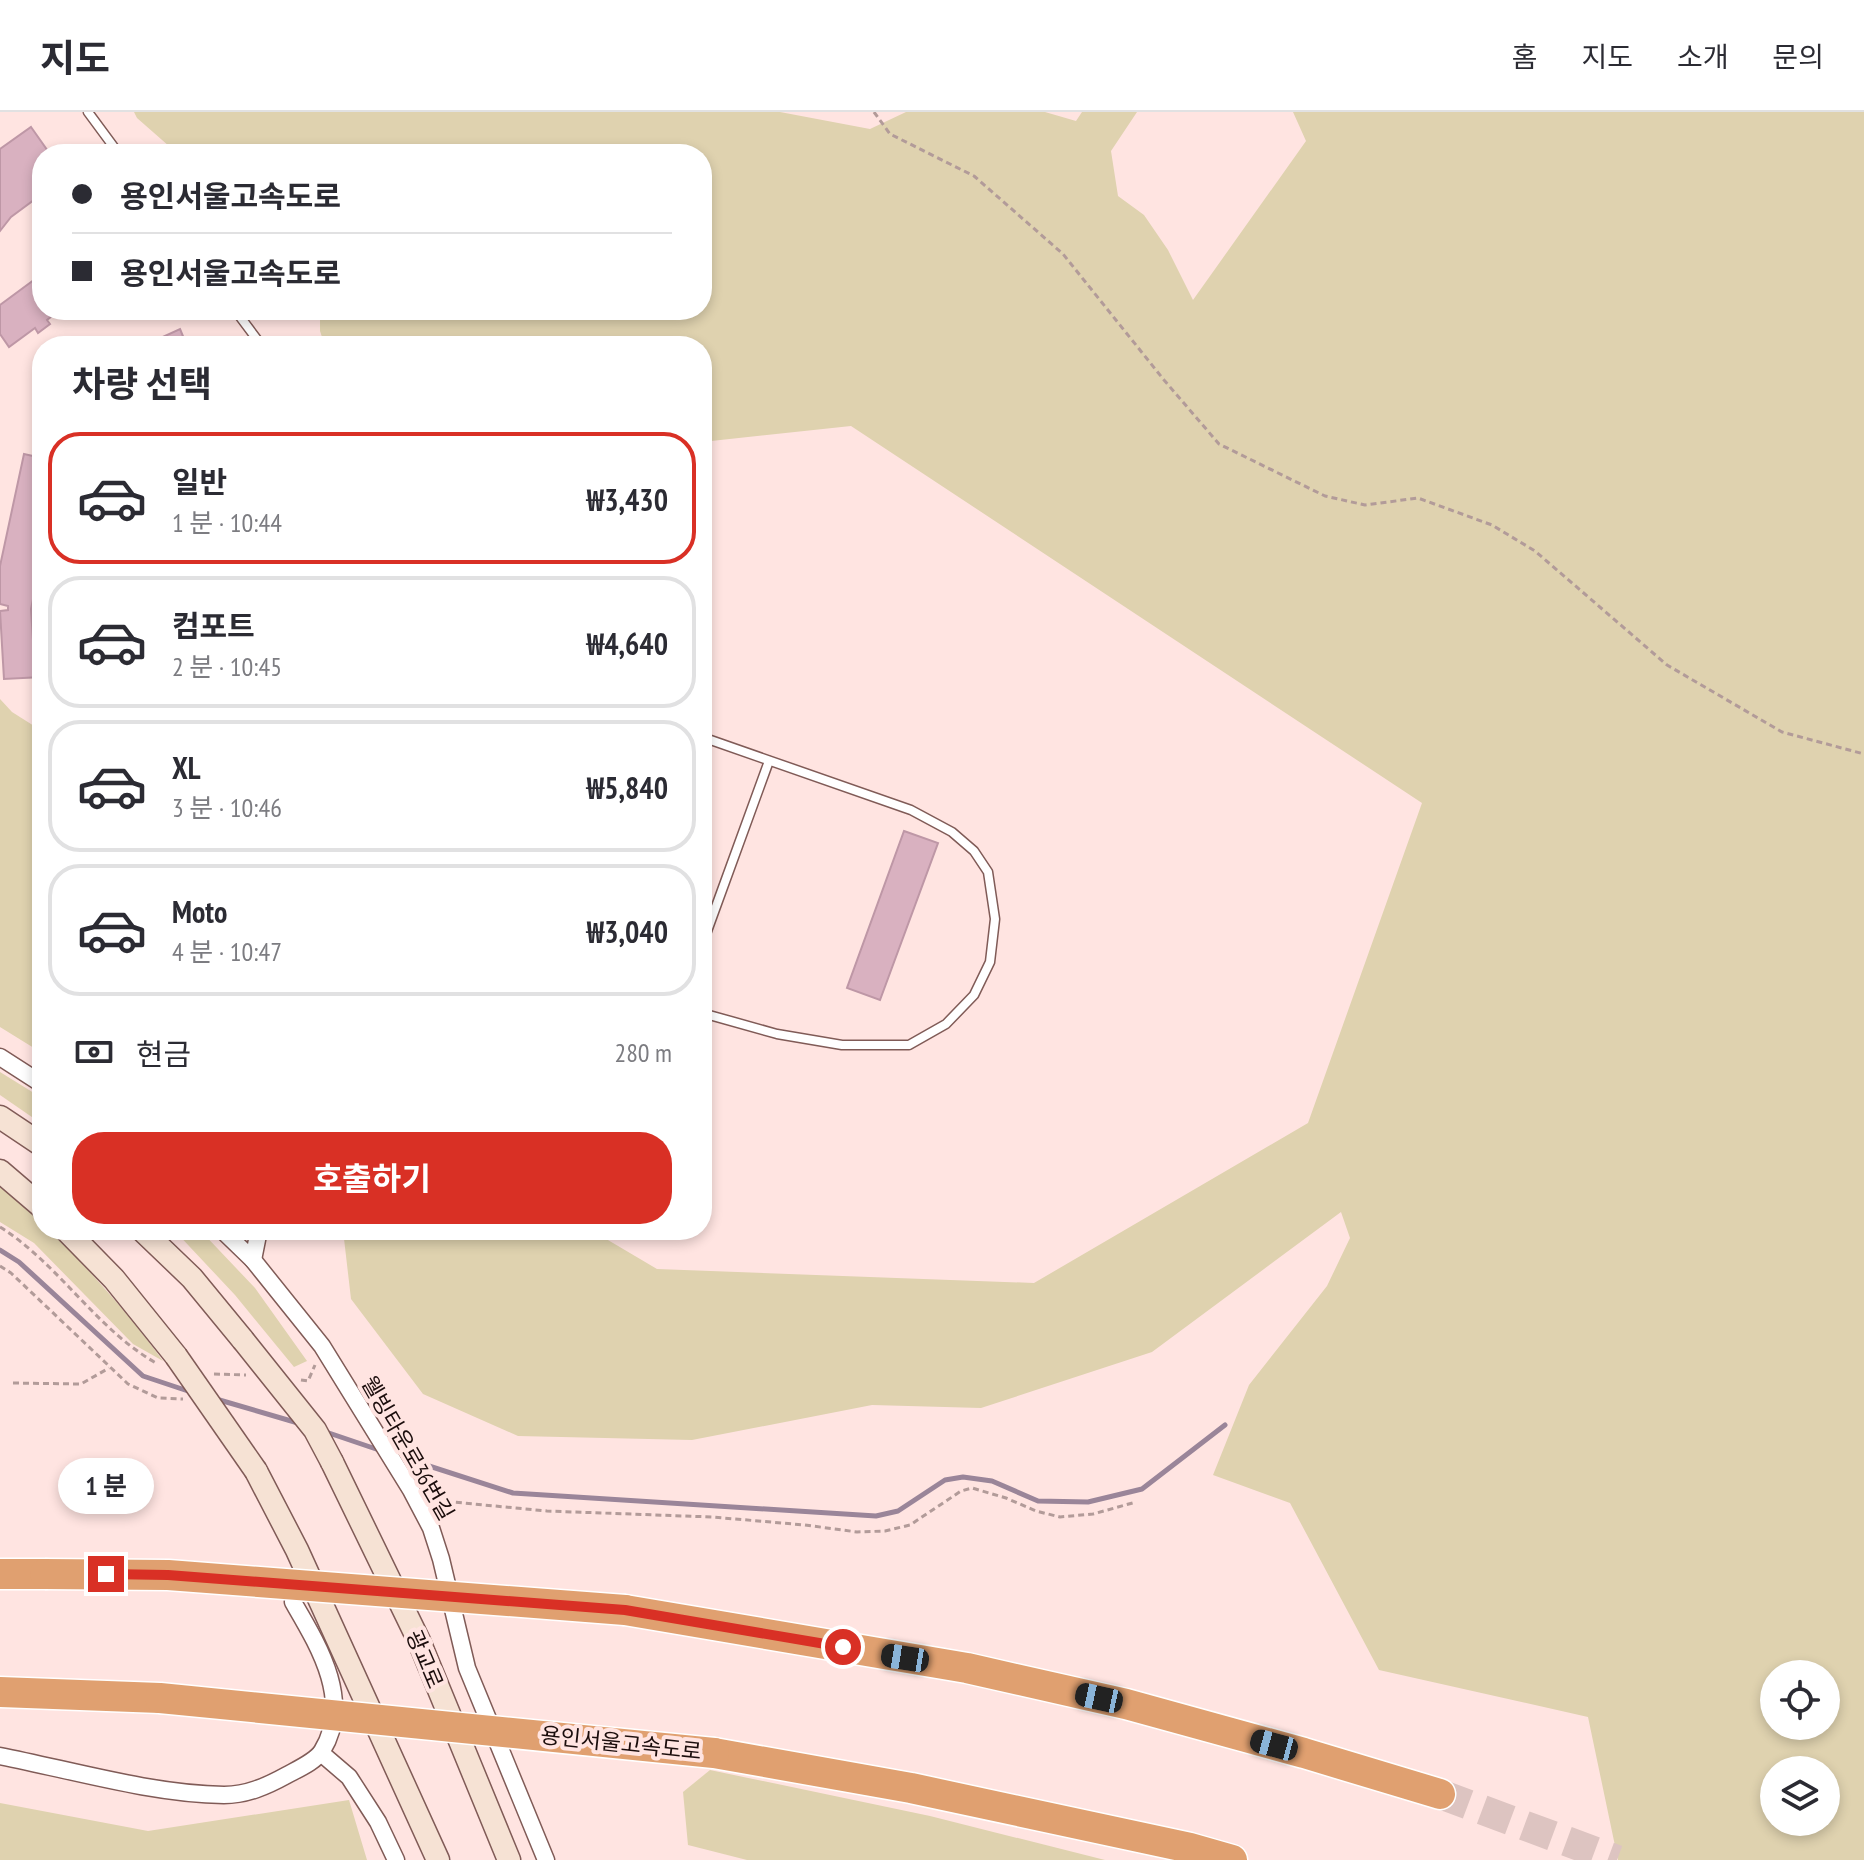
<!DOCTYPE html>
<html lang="ko">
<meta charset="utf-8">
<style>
body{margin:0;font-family:"PT Sans Narrow","Noto Sans KR",sans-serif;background:#f2f2f3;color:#2b2b33;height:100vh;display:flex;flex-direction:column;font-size:30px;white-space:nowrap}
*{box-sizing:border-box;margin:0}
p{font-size:26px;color:#7c7c81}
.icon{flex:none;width:44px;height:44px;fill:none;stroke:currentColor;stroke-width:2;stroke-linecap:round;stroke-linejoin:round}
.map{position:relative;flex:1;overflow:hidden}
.sheet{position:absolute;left:32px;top:224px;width:680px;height:904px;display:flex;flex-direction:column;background:#fff;border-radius:32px;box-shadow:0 4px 12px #0003}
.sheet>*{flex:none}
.banner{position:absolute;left:32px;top:32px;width:680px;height:176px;border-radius:32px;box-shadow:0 4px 12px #0003;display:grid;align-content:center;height:176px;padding:0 40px;background:#fff}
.tools{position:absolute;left:1760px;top:1548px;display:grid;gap:16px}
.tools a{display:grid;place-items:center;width:80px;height:80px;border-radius:50%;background:#fff;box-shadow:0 4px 12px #0003;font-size:40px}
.end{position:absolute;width:36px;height:36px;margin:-18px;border:10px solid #d93025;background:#fff;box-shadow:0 0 0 4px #fff}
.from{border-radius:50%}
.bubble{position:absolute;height:56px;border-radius:28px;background:#fff;box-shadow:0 4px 12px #0003;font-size:26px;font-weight:700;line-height:56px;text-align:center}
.car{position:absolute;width:24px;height:48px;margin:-24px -12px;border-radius:10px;box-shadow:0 0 6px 2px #0007;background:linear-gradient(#222 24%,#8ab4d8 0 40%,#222 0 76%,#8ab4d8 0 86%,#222 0)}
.banner b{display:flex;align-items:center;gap:28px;height:76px;font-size:30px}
.banner b+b{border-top:2px solid #e1e1e2}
.banner i{width:20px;height:20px;background:#2b2b33}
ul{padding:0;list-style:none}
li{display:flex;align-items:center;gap:24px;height:132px;margin:0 16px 12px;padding:0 24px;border:4px solid #e1e1e2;border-radius:32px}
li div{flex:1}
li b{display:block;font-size:30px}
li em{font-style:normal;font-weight:700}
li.selected{border-color:#d93025}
li>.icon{width:72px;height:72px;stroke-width:1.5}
h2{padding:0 40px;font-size:36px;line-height:96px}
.pay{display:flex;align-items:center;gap:20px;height:88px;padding:0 40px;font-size:30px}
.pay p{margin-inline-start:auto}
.button{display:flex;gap:16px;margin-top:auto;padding:16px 40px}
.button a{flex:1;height:92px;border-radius:32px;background:#d93025;color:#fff;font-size:32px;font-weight:700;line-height:92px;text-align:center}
header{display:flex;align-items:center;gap:48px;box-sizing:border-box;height:112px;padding:0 40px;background:#fff;border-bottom:2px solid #e1e1e2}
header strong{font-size:38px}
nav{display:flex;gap:44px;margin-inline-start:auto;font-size:28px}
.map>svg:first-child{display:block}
.green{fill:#dfd2af;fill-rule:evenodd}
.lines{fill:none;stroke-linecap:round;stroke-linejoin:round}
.stream{stroke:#9a8599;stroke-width:5}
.building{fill:#d9b1c0;stroke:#be97a6;stroke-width:2}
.highway-tunnel{stroke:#ddc4c1;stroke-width:30;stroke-dasharray:30 15;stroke-linecap:butt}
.lane-casing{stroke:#805b57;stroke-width:11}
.street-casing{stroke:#805b57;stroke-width:19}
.secondary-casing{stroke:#805b57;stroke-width:25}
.highway-casing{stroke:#fff;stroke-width:33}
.path{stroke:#b29b99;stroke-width:3;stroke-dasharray:6 4;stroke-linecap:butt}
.lane{stroke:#fff;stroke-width:8}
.street{stroke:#fff;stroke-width:16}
.secondary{stroke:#f6e2d4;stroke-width:22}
.highway{stroke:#e0a070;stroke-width:30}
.secondary-bridge-casing{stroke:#805b57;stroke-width:25;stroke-linecap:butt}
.highway-bridge-casing{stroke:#fff;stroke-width:33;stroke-linecap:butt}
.secondary-bridge{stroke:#f6e2d4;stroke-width:22}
.highway-bridge{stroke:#e0a070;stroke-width:30}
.route{stroke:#d93025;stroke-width:10}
.labels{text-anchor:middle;stroke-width:8;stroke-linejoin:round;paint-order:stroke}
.street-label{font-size:22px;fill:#1b0d0c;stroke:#ffe4e1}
</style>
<header>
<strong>지도</strong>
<nav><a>홈</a><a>지도</a><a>소개</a><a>문의</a></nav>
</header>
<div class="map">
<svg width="1864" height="1748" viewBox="0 0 1864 1748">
<rect width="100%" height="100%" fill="#ffe4e1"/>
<g class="green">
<path d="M134 0H780L870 17 906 0H1045L1076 9 1082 0H1137L1111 39 1118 84 1144 103 1168 138 1193 188 1306 29 1293 0H1864V1748H1618L1588 1605 1379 1558 1290 1391 1213 1363 1249 1273 1327 1174 1350 1126 1341 1100 1152 1240 981 1296 872 1293 692 1328 518 1324 423 1282 351 1187 343 1118H591L657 1157 1034 1171 1308 1011 1422 691 851 314 702 330V234H325L320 219V198H702V42H178L137 6ZM1826 1562V1614H1774V1562ZM1826 1658V1710H1774V1658Z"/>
<path d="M0 587 12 600 42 619V941L0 915Z"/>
<path d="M0 960 42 986V1012L0 983Z"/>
<path d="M0 1073 42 1110V1118H50C91 1160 129 1202 163 1249L133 1232 34 1131 0 1110Z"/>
<path d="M174 1118H200L255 1176 307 1249 294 1255 235 1183Z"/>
<path d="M710 1658 930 1704 1105 1748H747L688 1733 683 1680Z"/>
<path d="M349 1688 367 1748H0V1691L148 1719Z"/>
</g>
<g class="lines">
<g class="stream">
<path d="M0 1138 19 1150 143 1264 191 1280"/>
<path d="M216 1287 298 1311"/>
<path d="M323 1319 382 1339"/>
<path d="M395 1343 513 1381 876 1404 898 1399 945 1368 963 1365 992 1369 1038 1389 1088 1390 1142 1377 1225 1313"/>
</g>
</g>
<g class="building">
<path d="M31 15 50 42H42V99L34 88 11 105 0 119V37Z"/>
<path d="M42 162V198H60L47 208 50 212 38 221 35 216 9 235 0 222V193Z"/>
<path d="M180 217 187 234H143Z"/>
<path d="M24 342 42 346V469L37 468 31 497 33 528 42 527V565L4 567 0 499 8 498V494L0 492V454Z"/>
<path d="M904 719 938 731 880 888 847 876Z"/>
</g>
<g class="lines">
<path class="highway-tunnel" d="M1440 1682 1617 1748"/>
<g class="lane-casing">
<g id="lane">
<path d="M88 0 119 42"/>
<path d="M235 198 262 234"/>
<path d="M702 625 911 698 952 720 974 739 988 760 995 807 990 850 974 883 946 912 909 933H842L777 922 702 901"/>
<path d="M702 833 769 649"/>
</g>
</g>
<g class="street-casing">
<g id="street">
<path d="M0 945 42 972"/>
<path d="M222 1118 253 1148 322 1234 411 1378 431 1416 441 1447 467 1556 546 1748"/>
<path d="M253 1148 259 1118"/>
<path d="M321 1641 349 1665 378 1710 396 1748"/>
<path d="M0 1644C71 1658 152 1682 224 1683 247 1683 267 1674 287 1663 298 1657 316 1649 322 1639 353 1589 318 1533 293 1490"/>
</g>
</g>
<g class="secondary-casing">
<g id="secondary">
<path d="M0 1005 42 1033"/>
<path d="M0 1059 42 1095"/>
<path d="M66 1118 114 1167 176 1244"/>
<path d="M142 1118 192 1166 243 1228"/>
<path d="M332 1350 419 1529 509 1748"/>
<path d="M256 1359 297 1438 438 1748"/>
</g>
</g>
<g class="highway-casing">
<g id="highway">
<path d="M0 1462H45"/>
<path d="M625 1498 967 1556 1126 1592 1304 1641 1440 1682"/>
<path d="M0 1580 160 1586"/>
<path d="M714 1641 911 1676 1190 1736 1232 1748"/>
</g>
</g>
<g class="path">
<path d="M874 0 890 22 974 64 1063 142 1164 268 1219 332 1325 384 1365 393 1418 386 1492 413 1535 439 1667 553 1782 620 1864 642"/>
<path d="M0 1115C59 1152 96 1217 156 1251"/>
<path d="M0 1154 11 1161 128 1272 158 1286 183 1287"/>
<path d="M214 1262 246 1263"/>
<path d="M301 1268 308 1269 315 1253"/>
<path d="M13 1271 81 1272 109 1256"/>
<path d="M436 1392 453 1390 547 1399 712 1405 805 1413 857 1420 885 1419 910 1413 961 1379 972 1376 1006 1386 1036 1399 1060 1405 1093 1402 1136 1390"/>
</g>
<use href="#lane" class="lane"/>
<use href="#street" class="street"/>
<use href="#secondary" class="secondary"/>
<use href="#highway" class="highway"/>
<g class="secondary-bridge-casing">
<g id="secondary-bridge">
<path d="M243 1228 315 1318 332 1350"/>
<path d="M176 1244 256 1359"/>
</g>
</g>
<g class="highway-bridge-casing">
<g id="highway-bridge">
<path d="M45 1462 168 1463 625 1498"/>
<path d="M160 1586 714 1641"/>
</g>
</g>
<use href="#secondary-bridge" class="secondary-bridge"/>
<use href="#highway-bridge" class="highway-bridge"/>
</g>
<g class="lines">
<path class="route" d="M106 1462 168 1463 625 1498 843 1535"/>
</g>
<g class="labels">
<g class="street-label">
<text transform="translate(408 1336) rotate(60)" y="8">웰빙타운로36번길</text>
<text transform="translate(425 1547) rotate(67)" y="8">광교로</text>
<text transform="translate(621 1631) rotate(6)" y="8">용인서울고속도로</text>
</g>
</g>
</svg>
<div class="tools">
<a><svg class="icon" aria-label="locate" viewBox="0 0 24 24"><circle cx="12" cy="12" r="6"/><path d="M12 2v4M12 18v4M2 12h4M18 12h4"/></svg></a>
<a><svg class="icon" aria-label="layers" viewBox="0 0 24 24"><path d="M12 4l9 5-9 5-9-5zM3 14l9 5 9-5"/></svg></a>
</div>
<i class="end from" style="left:843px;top:1535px"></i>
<i class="end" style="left:106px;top:1462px"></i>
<div class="bubble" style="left:58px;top:1346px;width:96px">1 분</div>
<i class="car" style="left:905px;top:1546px;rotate:279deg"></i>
<i class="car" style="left:1099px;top:1586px;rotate:282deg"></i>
<i class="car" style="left:1274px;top:1633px;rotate:285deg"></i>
<div class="banner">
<b><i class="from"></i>용인서울고속도로</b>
<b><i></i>용인서울고속도로</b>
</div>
<section class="sheet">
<h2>차량 선택</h2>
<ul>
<li class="selected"><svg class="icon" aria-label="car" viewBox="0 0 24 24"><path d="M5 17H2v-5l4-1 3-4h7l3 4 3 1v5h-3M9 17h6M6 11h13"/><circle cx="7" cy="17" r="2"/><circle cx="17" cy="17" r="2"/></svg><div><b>일반</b><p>1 분 · 10:44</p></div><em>₩3,430</em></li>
<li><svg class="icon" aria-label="car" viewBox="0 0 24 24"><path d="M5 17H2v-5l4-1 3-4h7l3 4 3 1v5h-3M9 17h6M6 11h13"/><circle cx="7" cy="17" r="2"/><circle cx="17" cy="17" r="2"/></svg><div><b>컴포트</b><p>2 분 · 10:45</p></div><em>₩4,640</em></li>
<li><svg class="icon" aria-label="car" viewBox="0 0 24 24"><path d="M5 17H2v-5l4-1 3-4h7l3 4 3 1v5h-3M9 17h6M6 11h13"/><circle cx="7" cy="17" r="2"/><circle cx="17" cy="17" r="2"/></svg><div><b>XL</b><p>3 분 · 10:46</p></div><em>₩5,840</em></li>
<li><svg class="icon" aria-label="car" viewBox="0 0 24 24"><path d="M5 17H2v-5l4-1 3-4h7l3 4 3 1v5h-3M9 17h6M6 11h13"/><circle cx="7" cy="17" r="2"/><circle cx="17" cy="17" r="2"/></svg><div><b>Moto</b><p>4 분 · 10:47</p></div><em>₩3,040</em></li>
</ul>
<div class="pay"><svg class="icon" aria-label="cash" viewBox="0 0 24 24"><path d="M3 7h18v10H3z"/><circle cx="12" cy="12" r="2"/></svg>현금<p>280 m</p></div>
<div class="button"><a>호출하기</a></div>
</section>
</div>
